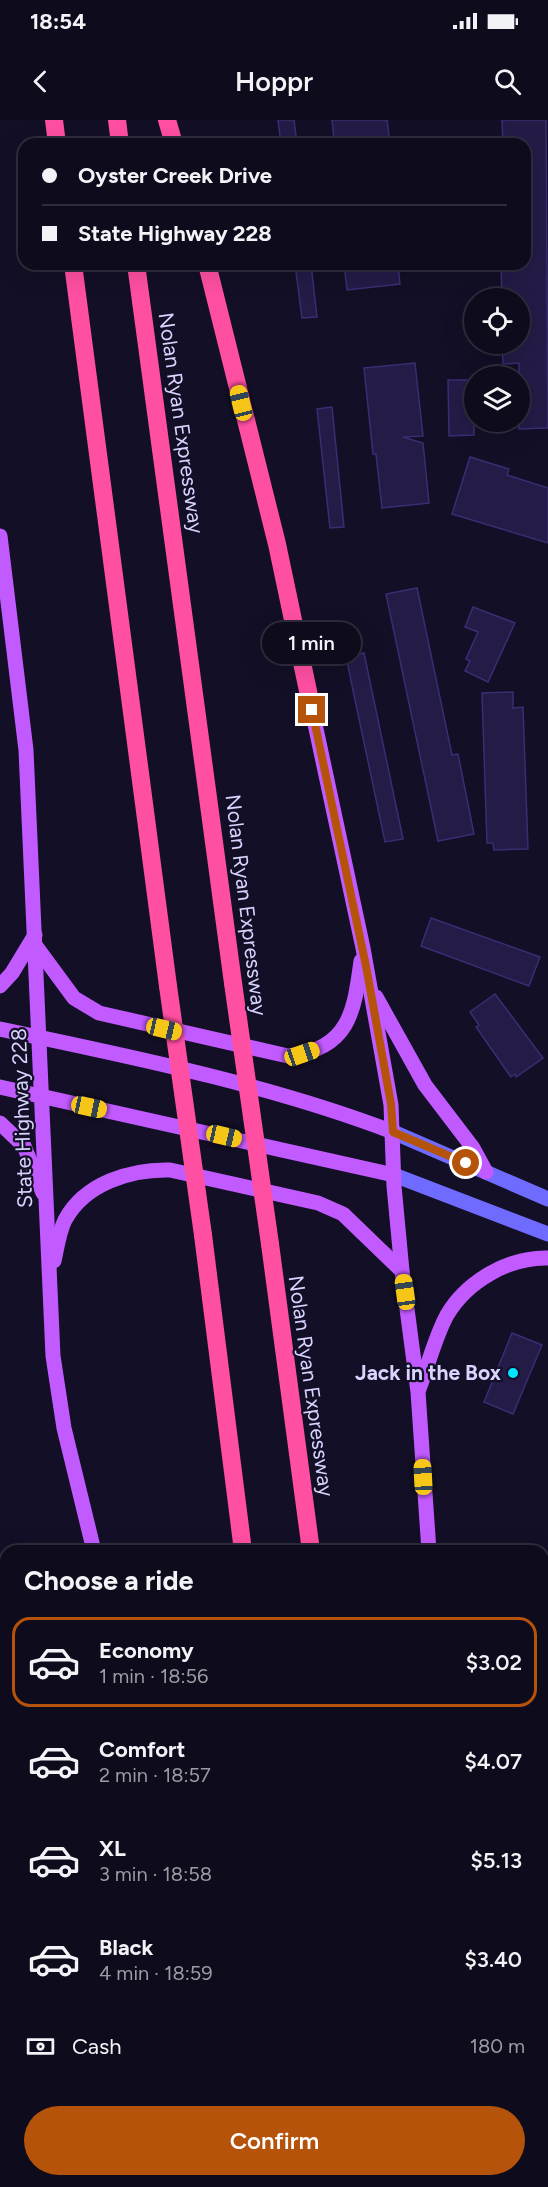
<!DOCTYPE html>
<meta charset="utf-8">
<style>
body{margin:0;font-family:Figtree,sans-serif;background:#171425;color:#f1f3f6;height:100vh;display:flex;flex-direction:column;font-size:22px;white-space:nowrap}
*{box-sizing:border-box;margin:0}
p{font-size:20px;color:#9b9ba3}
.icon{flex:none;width:33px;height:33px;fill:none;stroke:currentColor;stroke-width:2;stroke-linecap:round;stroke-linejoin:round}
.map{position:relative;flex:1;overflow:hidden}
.details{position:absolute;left:0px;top:1425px;width:549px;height:642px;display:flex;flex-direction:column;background:#0e0b1c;border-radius:18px 18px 0 0;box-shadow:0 6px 24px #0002,0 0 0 2px #2e2b3b}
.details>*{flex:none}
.hud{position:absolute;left:18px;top:18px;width:513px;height:132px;border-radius:18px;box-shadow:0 6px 24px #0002,0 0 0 2px #2e2b3b;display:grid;align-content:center;height:132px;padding:0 24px;background:#0e0b1c}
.tools{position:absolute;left:464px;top:168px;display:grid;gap:12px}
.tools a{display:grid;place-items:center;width:66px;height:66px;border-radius:50%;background:#0e0b1c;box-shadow:0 6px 24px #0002,0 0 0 2px #2e2b3b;font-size:30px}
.end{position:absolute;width:27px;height:27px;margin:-14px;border:8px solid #b45309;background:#fff;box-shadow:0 0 0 3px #fff}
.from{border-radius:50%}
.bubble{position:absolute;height:42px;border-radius:21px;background:#0e0b1c;box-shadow:0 6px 24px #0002,0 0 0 2px #2e2b3b;font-size:20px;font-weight:600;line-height:42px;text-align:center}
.car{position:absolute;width:18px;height:36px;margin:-18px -9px;border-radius:8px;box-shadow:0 0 4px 2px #0007;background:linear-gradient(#f5c518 24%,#345 0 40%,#f5c518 0 76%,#345 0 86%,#f5c518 0)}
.hud b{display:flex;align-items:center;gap:21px;height:57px;font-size:22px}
.hud b+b{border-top:2px solid #2e2b3b}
.hud i{width:15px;height:15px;background:#f1f3f6}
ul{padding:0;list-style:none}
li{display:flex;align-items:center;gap:18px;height:90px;margin:0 12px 9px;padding:0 12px;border:3px solid transparent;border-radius:18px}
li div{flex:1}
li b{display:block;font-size:22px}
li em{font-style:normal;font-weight:600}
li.current{border-color:#b45309}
li>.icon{width:54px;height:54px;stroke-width:1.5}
h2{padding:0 24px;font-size:27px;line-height:72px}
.pay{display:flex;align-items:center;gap:15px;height:66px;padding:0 24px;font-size:22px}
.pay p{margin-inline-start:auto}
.button{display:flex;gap:12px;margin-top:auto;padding:12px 24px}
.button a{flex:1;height:69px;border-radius:36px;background:#b45309;color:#fff;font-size:24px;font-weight:600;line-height:69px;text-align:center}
.status{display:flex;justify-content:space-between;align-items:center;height:42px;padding:0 30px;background:#0e0b1c;direction:ltr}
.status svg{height:16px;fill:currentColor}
header{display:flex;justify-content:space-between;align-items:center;height:78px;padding:0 24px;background:#0e0b1c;font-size:27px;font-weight:600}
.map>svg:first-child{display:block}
.building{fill:#241b47;stroke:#3b2d73;stroke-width:1.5}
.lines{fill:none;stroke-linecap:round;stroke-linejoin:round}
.secondary{stroke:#6f6bff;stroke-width:15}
.primary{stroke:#c25bff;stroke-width:15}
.highway{stroke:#ff4fa3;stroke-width:18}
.highway-bridge{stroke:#ff4fa3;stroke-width:18}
.route{stroke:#b45309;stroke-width:8}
.poi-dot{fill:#00e5ff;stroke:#130f26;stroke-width:2}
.labels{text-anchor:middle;stroke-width:4.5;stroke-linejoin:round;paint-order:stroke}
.street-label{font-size:21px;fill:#d9d4ff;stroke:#130f26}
.poi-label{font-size:21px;font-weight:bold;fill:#d9d4ff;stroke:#130f26;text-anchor:end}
</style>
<div class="status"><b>18:54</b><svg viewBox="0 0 49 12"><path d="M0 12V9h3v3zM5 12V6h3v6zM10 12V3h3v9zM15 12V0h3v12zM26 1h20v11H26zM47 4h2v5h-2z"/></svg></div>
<header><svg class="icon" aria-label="back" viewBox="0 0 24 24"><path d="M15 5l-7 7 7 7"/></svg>Hoppr<svg class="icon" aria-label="search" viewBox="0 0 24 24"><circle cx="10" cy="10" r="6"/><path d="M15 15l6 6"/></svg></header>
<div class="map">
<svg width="548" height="2067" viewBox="0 0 548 2067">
<rect width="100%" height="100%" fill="#130f26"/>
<g class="building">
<path d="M278 0H294L297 24H281Z"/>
<path d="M332 0H387L390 24H341V19L334 20Z"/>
<path d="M502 0H546L548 308 519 309V243L503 244 502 224H519V178H502L501 144H525V24H503Z"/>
<path d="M295 144H311L317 197 302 198Z"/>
<path d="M344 144H398L400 164 347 170Z"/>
<path d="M415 243 423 316 403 317 423 323 429 383 382 388 376 334H373L364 248Z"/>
<path d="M448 260H474V315L449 316Z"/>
<path d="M332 287 344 407 330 408 317 289Z"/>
<path d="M470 337 509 349 507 355 548 368V423L452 394Z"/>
<path d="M417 468 452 635 458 634 474 714 438 721 386 474Z"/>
<path d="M473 487 515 503 488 562 465 551 470 541 466 539 478 512 465 507Z"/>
<path d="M364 533 403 719 385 722 346 537Z"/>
<path d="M513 572V588L523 587 528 729 494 730 493 723H487L482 573Z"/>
<path d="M431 798 540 837 529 866 421 826Z"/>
<path d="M495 874 543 938 516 957 515 954 511 957 476 907 479 905 470 892Z"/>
<path d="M512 1213 542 1225 513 1294 484 1282Z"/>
</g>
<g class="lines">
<g class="secondary">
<path d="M393 1012 548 1079"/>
<path d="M394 1055 548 1114"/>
<path d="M543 2042 548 2041"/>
</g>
<g class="primary">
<path d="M0 416 26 630 53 1236 64 1308 94 1431"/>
<path d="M312 590 363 828 391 985 394 1066 402 1151 418 1272 429 1431"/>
<path d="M35 825 74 878 99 893 288 936C349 929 354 893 361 841"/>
<path d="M0 866 12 853 35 815"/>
<path d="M376 877 425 965 473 1028 486 1052"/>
<path d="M0 909C132 937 267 964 393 1012"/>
<path d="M0 967 394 1055"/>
<path d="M0 1003 24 1026 43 1073"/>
<path d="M54 1141C57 1128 59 1112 65 1100 85 1063 131 1049 170 1050L318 1083 343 1094 402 1151"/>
<path d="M419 1269C428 1246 435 1217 447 1195 467 1161 509 1137 548 1138"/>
<path d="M260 2061 261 2067"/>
<path d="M465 2061V2067"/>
</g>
<g class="highway">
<path d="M54 0 57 24"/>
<path d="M117 0 120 24"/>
<path d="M167 0 174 24"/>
<path d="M73 144 168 866"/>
<path d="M136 144 233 863"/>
<path d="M207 144 277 424 312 590"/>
<path d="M203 1115 243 1431"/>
<path d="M270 1124 311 1431"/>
<path d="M330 2061V2067"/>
<path d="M394 2061 395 2067"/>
</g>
<g class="highway-bridge">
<path d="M233 863 270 1124"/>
<path d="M168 866 203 1115"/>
</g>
</g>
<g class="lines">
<path class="route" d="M312 590 366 846 391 984 393 1012 466 1043"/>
</g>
<circle class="poi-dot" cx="513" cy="1253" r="6"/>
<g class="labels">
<g class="street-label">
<text transform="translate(181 303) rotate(82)" y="7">Nolan Ryan Expressway</text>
<text transform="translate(246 785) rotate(83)" y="7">Nolan Ryan Expressway</text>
<text transform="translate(22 998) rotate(-92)" y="7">State Highway 228</text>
<text transform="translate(311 1266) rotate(82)" y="7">Nolan Ryan Expressway</text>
</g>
<g class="poi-label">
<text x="501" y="1260">Jack in the Box</text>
</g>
</g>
</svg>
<div class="tools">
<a><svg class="icon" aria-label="locate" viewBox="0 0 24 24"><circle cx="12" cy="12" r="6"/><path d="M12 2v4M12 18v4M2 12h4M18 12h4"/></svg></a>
<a><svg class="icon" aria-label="layers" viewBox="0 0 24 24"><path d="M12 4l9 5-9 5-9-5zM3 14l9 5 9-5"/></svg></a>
</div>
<i class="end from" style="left:466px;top:1043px"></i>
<i class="end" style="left:312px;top:590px"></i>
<div class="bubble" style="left:262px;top:502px;width:99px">1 min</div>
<i class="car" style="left:241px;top:283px;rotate:346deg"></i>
<i class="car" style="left:164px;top:909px;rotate:103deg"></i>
<i class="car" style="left:302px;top:934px;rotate:71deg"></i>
<i class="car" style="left:89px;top:987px;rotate:102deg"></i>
<i class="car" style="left:224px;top:1016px;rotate:103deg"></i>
<i class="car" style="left:405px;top:1172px;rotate:352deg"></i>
<i class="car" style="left:423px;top:1357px;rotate:357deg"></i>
<div class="hud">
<b><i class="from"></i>Oyster Creek Drive</b>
<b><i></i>State Highway 228</b>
</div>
<section class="details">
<h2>Choose a ride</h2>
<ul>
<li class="current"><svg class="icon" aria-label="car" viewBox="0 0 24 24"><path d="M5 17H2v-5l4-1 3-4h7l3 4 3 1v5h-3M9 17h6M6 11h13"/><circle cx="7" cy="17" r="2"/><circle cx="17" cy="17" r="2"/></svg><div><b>Economy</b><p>1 min · 18:56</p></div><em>$3.02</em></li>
<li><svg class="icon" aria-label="car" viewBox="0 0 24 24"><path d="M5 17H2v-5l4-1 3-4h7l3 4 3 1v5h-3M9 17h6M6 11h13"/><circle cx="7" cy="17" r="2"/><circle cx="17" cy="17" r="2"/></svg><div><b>Comfort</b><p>2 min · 18:57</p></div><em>$4.07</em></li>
<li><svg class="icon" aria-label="car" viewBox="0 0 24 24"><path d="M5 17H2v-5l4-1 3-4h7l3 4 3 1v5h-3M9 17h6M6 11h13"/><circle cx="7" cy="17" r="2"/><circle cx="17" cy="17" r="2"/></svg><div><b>XL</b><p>3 min · 18:58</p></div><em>$5.13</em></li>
<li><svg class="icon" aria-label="car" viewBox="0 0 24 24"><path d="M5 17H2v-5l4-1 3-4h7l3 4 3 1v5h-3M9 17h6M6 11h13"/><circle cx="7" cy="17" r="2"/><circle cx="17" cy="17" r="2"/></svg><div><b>Black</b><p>4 min · 18:59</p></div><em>$3.40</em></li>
</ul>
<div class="pay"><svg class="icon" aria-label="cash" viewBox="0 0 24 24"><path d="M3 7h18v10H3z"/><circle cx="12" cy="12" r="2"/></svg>Cash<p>180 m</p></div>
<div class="button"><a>Confirm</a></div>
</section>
</div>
